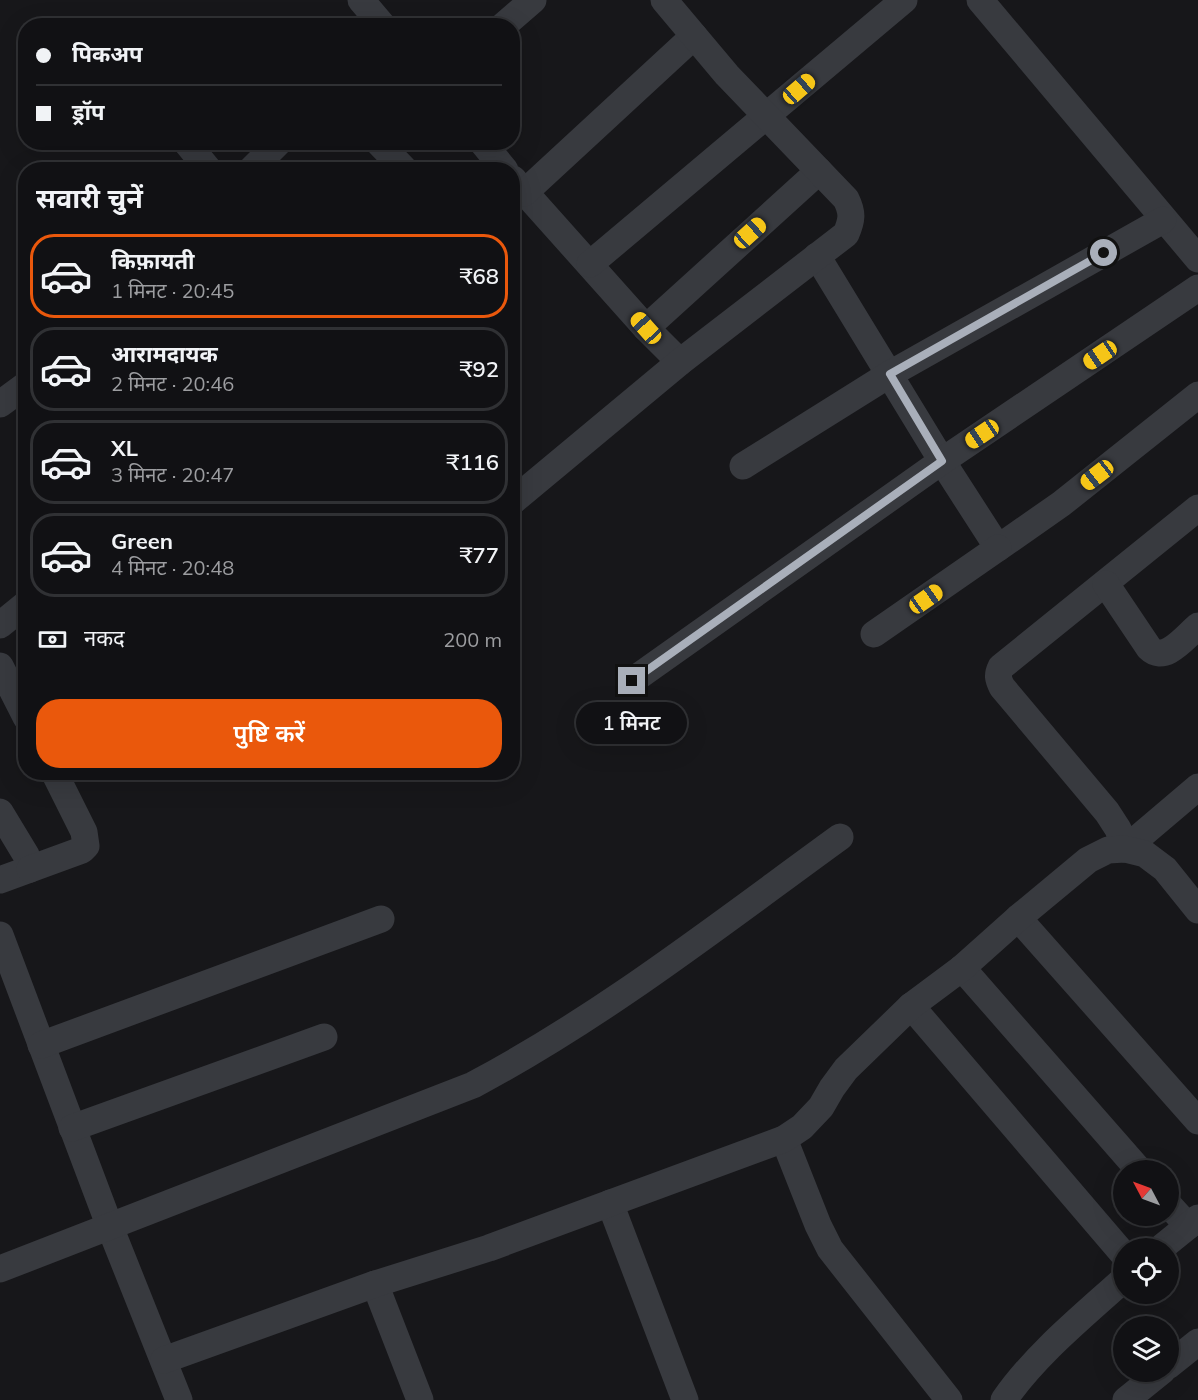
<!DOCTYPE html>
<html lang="hi">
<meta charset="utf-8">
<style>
body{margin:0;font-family:Mulish,"Noto Sans Devanagari",sans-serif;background:#1e1f22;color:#f1f3f6;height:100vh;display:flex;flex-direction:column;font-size:22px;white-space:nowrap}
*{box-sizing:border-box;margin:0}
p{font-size:20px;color:#9c9da0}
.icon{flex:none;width:33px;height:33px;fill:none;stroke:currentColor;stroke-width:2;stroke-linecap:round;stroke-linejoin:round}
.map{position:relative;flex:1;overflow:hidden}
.panel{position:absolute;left:18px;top:162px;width:502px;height:618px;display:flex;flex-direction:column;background:#111114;border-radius:24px;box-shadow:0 6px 24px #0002,0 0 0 2px #303134}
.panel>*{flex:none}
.guide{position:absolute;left:18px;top:18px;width:502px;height:132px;border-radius:24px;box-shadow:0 6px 24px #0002,0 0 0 2px #303134;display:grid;align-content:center;height:132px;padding:0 18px;background:#111114}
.needle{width:39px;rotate:311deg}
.buttons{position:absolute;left:1113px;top:1160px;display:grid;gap:12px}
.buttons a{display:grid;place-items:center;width:66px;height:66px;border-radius:50%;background:#111114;box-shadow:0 6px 24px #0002,0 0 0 2px #303134;font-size:30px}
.end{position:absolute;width:27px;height:27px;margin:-14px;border:8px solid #a9afba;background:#111;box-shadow:0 0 0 3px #111}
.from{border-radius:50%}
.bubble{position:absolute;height:42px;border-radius:21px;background:#111114;box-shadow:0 6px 24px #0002,0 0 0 2px #303134;font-size:20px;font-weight:600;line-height:42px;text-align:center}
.car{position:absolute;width:18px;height:36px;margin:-18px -9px;border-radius:8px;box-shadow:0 0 4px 2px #0007;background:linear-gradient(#f5c518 24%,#345 0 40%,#f5c518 0 76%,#345 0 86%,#f5c518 0)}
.guide b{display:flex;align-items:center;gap:21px;height:57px;font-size:22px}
.guide b+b{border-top:2px solid #303134}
.guide i{width:15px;height:15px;background:#f1f3f6}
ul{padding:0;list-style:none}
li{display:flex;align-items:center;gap:18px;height:84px;margin:0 12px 9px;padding:0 6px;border:3px solid #303134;border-radius:24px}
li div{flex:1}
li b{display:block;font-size:22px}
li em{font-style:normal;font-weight:600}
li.active{border-color:#ea580c}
li>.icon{width:54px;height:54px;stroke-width:1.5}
h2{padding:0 18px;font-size:27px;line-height:72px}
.pay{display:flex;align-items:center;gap:15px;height:66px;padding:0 18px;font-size:22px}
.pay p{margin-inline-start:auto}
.cta{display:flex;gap:12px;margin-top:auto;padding:12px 18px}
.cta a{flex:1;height:69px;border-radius:24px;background:#ea580c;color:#fff;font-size:24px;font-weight:600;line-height:69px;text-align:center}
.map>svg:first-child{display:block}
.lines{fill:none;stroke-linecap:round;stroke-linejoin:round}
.minor{stroke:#383a3f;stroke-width:27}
.route{stroke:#a9afba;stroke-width:8}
</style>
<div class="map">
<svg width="1198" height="1400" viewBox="0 0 1198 1400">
<rect width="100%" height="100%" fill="#17171a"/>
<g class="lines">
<g class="minor">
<path d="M361 0 383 26"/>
<path d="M980 0 1198 259"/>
<path d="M503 26 533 0"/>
<path d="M186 142 209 170"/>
<path d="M378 142 405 170"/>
<path d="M482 142 505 170"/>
<path d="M251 170 279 142"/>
<path d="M513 179 646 328 680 362"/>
<path d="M524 193 694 36"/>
<path d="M817 256 942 461 998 548 1061 504 1198 395"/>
<path d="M590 264 904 0"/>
<path d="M646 328 819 171"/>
<path d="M0 404 26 385"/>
<path d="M743 466 890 374 1163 220"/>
<path d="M513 501 680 362 846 234C852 220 853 213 846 199L727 75 664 0"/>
<path d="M1198 508 1001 667C997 675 998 679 1002 687L1107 812 1118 829 1125 849 1198 787"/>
<path d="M1106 584 1149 648C1165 664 1185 637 1198 626"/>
<path d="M0 625 26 604"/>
<path d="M874 634 998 548"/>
<path d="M0 666 26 717"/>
<path d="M632 681 942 461 1198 288"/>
<path d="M0 812 26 855 30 869 0 880"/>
<path d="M30 869 82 850 86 846 84 832 54 772"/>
<path d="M1018 918 1198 1121"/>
<path d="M0 935 110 1227 179 1400"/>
<path d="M962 968 1139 1170"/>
<path d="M911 1006 1124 1255"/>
<path d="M41 1045 381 919"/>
<path d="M72 1128 324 1037"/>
<path d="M784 1139 818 1225 830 1249 949 1400"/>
<path d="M610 1203 685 1400"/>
<path d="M1168 1204 1188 1226"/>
<path d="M1161 1248 1198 1218"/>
<path d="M0 1269 473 1085C603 1016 720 924 840 837"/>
<path d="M375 1284 420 1400"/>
<path d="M164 1360 375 1284 489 1248 784 1139 802 1127 821 1107 832 1088 846 1069 911 1006 962 968 1018 918 1088 860 1108 850 1125 849 1145 854 1165 869 1198 910"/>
<path d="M1168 1366 1198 1342"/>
<path d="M1004 1400C1036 1354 1082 1317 1124 1279"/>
<path d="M1126 1400 1162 1371"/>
</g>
</g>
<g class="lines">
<path class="route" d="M632 681 942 461 890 374 1104 253"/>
</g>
</svg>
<div class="buttons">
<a><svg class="needle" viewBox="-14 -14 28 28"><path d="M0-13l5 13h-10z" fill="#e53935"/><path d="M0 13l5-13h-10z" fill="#9c9da0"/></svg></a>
<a><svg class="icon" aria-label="locate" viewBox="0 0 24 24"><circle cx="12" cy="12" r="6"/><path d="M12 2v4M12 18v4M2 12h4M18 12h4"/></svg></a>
<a><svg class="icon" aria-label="layers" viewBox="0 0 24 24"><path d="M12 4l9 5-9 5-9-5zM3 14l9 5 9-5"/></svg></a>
</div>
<i class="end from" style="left:1104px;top:253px"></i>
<i class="end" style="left:632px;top:681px"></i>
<div class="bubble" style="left:576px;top:702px;width:111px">1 मिनट</div>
<i class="car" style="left:799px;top:89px;rotate:49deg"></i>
<i class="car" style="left:750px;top:233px;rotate:48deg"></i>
<i class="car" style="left:646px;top:328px;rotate:318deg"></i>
<i class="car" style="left:1100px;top:355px;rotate:236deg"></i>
<i class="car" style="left:982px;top:434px;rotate:236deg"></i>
<i class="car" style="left:1097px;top:475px;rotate:232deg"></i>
<i class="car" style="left:926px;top:599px;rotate:55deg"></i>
<div class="guide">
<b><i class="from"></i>पिकअप</b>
<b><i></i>ड्रॉप</b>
</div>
<section class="panel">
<h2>सवारी चुनें</h2>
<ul>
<li class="active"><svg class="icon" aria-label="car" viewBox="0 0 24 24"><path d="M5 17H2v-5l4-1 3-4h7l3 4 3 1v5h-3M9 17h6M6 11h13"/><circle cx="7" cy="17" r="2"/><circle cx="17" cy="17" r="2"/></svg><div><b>किफ़ायती</b><p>1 मिनट · 20:45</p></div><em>₹68</em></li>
<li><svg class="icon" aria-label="car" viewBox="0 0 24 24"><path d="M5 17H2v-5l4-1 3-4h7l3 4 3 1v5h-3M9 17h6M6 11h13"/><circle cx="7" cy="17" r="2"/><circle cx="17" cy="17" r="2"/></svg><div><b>आरामदायक</b><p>2 मिनट · 20:46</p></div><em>₹92</em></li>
<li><svg class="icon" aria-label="car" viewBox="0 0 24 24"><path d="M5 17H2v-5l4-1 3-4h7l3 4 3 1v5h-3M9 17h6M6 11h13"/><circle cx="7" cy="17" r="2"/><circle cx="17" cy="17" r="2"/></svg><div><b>XL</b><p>3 मिनट · 20:47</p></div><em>₹116</em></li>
<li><svg class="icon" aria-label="car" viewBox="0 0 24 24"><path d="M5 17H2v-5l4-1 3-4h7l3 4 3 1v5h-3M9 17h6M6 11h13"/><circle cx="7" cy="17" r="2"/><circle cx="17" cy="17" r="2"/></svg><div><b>Green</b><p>4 मिनट · 20:48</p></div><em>₹77</em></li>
</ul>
<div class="pay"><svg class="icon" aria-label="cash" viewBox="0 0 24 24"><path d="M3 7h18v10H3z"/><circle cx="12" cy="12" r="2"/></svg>नकद<p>200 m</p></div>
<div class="cta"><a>पुष्टि करें</a></div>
</section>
</div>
